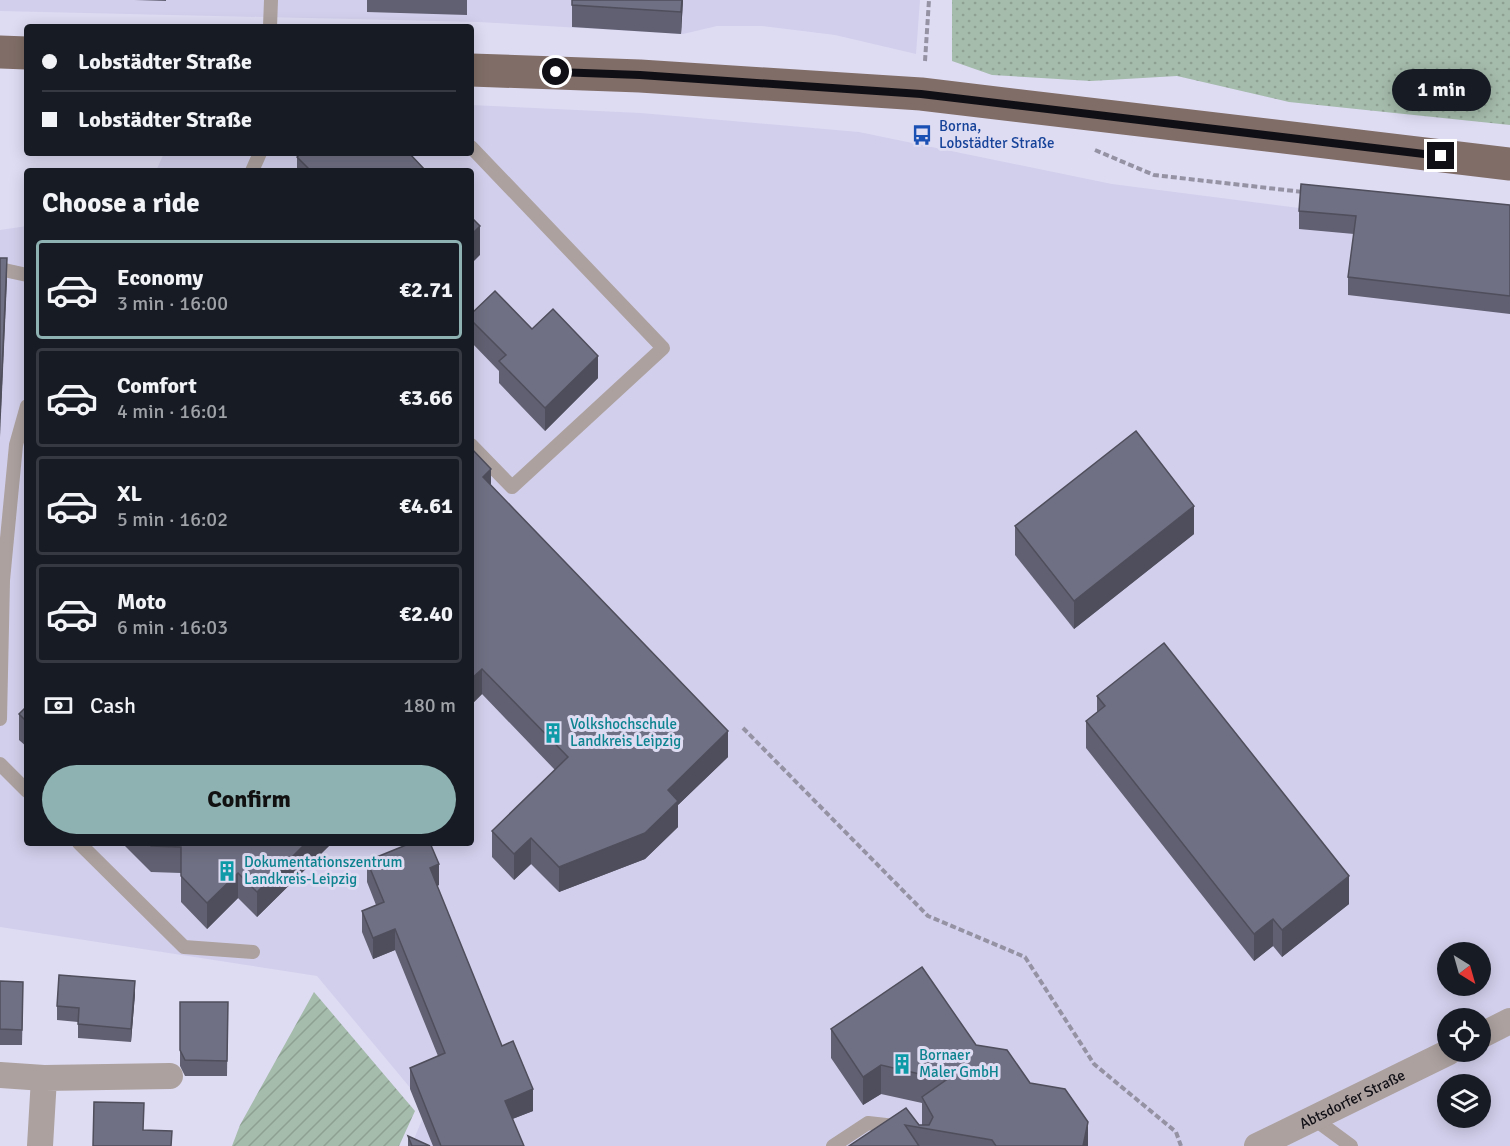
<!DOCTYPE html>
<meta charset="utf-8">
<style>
body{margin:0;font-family:Signika,sans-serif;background:#242831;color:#f1f3f6;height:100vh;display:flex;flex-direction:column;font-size:22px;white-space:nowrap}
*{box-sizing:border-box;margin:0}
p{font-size:20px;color:#9ea1a6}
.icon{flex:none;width:33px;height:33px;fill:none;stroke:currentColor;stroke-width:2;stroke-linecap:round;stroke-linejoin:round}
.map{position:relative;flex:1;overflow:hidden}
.panel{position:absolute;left:24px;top:168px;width:450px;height:678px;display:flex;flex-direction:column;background:#171b24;border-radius:6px;box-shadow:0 3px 15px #0003}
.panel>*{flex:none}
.guide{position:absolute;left:24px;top:24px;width:450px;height:132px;border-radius:6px;box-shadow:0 3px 15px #0003;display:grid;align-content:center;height:132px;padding:0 18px;background:#171b24}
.needle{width:39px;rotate:143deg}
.tools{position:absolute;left:1437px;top:942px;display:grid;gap:12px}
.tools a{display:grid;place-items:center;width:54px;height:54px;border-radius:50%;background:#171b24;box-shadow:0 3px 15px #0003;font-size:30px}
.end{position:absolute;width:27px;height:27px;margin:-14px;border:8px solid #100f16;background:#fff;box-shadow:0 0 0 3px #fff}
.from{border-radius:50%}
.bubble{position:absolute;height:42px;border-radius:21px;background:#171b24;box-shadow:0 3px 15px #0003;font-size:20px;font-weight:800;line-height:42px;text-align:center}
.guide b{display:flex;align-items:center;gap:21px;height:57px;font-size:22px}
.guide b+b{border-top:2px solid #363941}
.guide i{width:15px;height:15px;background:#f1f3f6}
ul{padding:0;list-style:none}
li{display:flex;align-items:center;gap:18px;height:99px;margin:0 12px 9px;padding:0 6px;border:3px solid #363941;border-radius:6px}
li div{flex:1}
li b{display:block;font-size:22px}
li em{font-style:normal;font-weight:800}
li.on{border-color:#8eb2b1}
li>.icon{width:54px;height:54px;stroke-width:1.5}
h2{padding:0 18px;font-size:27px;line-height:72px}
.pay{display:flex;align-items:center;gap:15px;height:66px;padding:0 18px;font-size:22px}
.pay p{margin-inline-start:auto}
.primary-button{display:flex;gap:12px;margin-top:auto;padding:12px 18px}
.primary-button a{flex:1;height:69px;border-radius:36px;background:#8eb2b1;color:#111;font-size:24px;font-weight:800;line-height:69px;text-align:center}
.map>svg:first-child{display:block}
.built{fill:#d2cfec;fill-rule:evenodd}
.grass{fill:url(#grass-dots)}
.garden{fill:url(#garden-furrows)}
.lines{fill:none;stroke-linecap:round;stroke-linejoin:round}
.path{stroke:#9492a3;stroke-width:4;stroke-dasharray:6 3;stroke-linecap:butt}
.service{stroke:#aca19e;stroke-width:14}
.minor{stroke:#aca19e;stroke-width:26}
.primary{stroke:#806d67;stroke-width:33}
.wall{fill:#606072}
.shaded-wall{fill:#4e4e5c}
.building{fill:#707084;stroke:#4e4e5c;stroke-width:1.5}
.route{stroke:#100f16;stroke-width:8}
.labels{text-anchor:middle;stroke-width:6;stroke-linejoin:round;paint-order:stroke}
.transit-label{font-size:15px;fill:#164399;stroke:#dedcf3;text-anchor:start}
.culture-label{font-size:15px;fill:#0d838f;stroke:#dedcf3;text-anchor:start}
.street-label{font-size:15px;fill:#100f16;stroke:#dedcf3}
</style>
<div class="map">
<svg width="1510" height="1146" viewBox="0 0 1510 1146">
<defs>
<pattern id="grass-dots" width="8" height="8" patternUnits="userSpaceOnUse" patternTransform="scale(1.5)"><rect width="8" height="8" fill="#a5bbab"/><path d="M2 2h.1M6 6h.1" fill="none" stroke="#8da092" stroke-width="1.8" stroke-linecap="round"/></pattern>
<pattern id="garden-furrows" width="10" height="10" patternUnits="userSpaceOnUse" patternTransform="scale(1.5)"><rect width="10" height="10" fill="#a5bbab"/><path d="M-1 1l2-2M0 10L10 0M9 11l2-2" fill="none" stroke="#8da092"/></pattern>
</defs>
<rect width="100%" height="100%" fill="#dedcf3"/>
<g class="built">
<path d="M0 0H920L916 54 835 35 762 26H717L683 34 478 22 0 11Z"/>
<path d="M471 105 641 113 859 132 1112 184 1510 235V1146H411L427 1108 317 976 0 927V230L27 226V843H471V171H156L164 153H471ZM1448 952H1480V986H1448ZM1448 1018H1480V1052H1448ZM1448 1084H1480V1118H1448Z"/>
</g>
<path class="grass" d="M952 0H1510V125L1289 102 1177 76 1091 81 992 75 952 61Z"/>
<path class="garden" d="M314 992 415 1111 399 1146H232L240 1125Z"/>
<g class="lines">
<g class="path">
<path d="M925 61 929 0"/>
<path d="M1095 150 1154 175 1303 192"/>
<path d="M743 728 928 916 1025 957 1094 1064 1176 1132 1181 1146"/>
</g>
<g class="service">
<path d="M270 27 271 0"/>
<path d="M471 147 663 348 512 487 471 445"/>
<path d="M252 171 260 153"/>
<path d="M0 269 27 275"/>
<path d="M0 719 3 580 16 445 27 406"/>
<path d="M0 764 27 791"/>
<path d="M79 843 184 947 253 952"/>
<path d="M1313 1118 1351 1146"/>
<path d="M833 1146 868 1123 913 1128 924 1146"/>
</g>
<g class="minor">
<path d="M1480 1036 1510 1021"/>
<path d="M0 1075 44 1078"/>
<path d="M40 1146 44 1078 170 1076"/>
<path id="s1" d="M1257 1146 1449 1052"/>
</g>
<g class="primary">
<path d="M0 52 27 53"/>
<path d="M471 70 640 76 921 94 1510 164"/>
</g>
</g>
<g class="wall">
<path d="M135 0H166V1Z"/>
<path d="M367 0H467V15L367 12Z"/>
<path d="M572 0H683L681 34 572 27Z"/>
<path d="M297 157 426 171H297Z"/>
<path d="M1510 205V314L1348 295V277L1354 234 1299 229V211Z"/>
<path d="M471 314 532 329 598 378 545 431 499 383V371L471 342Z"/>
<path d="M471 448 491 486 728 757 678 805V827L645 859 559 892 531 864 514 880 492 857V831L555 770 482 694 471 705Z"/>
<path d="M27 458V490L25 488V459Z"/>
<path d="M1015 526 1194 534 1074 629 1015 555Z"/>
<path d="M1097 696 1349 904 1282 957 1273 946 1254 961 1086 748V721L1097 712Z"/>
<path d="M27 706V747L19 740V714Z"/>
<path d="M122 843H332L257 917 238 898 207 929 181 902V873L151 872Z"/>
<path d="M367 861 439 885 437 886 502 1046 533 1111 512 1119 524 1146H433L410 1089V1068L438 1056 395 950 373 959 362 932V911L376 905 367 882Z"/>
<path d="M0 981 23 997 22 1045H0Z"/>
<path d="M135 994 131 1042 78 1038V1022L57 1020V1006Z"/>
<path d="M180 1002H228L227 1076H185L180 1066Z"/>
<path d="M831 1029 976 1045 1030 1083 1088 1146H849L906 1108 919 1125H922V1103L881 1094 863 1105 831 1058Z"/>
<path d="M408 1136 430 1146H408Z"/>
</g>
<g class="shaded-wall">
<path d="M682 0H683L681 34V12Z"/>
<path d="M480 226V255L471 264V235Z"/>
<path d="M7 258V280L0 437V415Z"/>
<path d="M598 356V378L545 431V408Z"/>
<path d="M491 469V495L483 477Z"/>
<path d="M1194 506V534L1074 629V601Z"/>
<path d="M482 669V694L471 705V679Z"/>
<path d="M728 731V757L678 805V827L645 859 559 892V867L668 790Z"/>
<path d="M531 838V864L514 880V854Z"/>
<path d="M306 843H332L257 917V892Z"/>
<path d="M439 864V885L430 889V868Z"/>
<path d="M238 873V898L207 929V903Z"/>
<path d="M1349 876V904L1282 957V930Z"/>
<path d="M1273 919V946L1254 961V934Z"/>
<path d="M395 929V950L373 959V938Z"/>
<path d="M135 981V994L131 1042V1029Z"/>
<path d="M881 1065V1094L863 1105V1077Z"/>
<path d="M533 1089V1111L505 1122V1101Z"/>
<path d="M1088 1122V1146H1083Z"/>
</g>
<g class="building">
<path d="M572 0H682L681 12 572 5Z"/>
<path d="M302 153H409L426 171H311L297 157Z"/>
<path d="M1301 184 1510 205V296L1348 277 1356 216 1299 211Z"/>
<path d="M471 217 480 226 471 235Z"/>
<path d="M0 258H7L0 415Z"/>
<path d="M495 291 532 329 553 309 598 356 545 408 499 361 506 355 471 320V314Z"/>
<path d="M1136 431 1194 506 1074 601 1015 526Z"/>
<path d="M471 448 491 469 483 477 728 731 668 790 678 801 645 833 559 867 531 838 514 854 492 831 568 757 482 669 471 679Z"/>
<path d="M1164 643 1349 876 1282 930 1273 919 1254 934 1086 721 1105 706 1097 696Z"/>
<path d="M27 706V722L19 714Z"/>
<path d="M148 843H306L257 892 238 873 207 903 181 876V847L151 846Z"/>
<path d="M411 843H430L439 864 430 868 502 1046 513 1041 533 1089 505 1101 524 1146H441L410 1068 445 1053 395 929 373 938 362 911 384 902 367 861Z"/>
<path d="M922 967 976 1045 1007 1050 1030 1083 1065 1089 1088 1122 1083 1146H996L992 1140 905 1125 919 1146H849L906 1108 919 1125H929L933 1117 922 1097 946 1080 881 1065 863 1077 831 1029Z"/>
<path d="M59 975 135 981 131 1029 78 1024 79 1008 57 1006Z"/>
<path d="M0 981 23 982 22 1030 0 1029Z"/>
<path d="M180 1002H228L227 1061 185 1060 180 1050Z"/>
<path d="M94 1102 144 1103 143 1130 172 1131 171 1146H93Z"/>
<path d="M408 1136 430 1146H412Z"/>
</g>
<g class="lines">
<path class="route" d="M556 72 640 75 921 94 1441 156"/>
</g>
<defs>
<g id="bus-bare" transform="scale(1.62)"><path d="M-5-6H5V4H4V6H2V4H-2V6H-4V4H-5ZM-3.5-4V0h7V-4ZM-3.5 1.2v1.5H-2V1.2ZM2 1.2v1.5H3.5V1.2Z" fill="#1a4fb4" stroke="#dedcf3" stroke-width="2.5" paint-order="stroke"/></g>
<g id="building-bare" transform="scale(1.62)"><path d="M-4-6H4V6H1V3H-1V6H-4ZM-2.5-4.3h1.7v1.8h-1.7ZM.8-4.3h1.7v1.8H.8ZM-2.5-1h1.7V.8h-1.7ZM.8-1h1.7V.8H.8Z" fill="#0f9aa8" stroke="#dedcf3" stroke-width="2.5" paint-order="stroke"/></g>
</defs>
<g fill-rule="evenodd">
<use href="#bus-bare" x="922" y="135"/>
<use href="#building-bare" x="553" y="733"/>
<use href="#building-bare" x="227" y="871"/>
<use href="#building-bare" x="902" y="1064"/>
</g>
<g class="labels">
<g class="transit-label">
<text x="939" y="131">Borna,<tspan x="939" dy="17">Lobstädter Straße</tspan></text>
</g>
<g class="culture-label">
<text x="570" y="729">Volkshochschule<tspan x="570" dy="17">Landkreis Leipzig</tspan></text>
<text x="244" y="867">Dokumentationszentrum<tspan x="244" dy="17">Landkreis-Leipzig</tspan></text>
<text x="919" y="1060">Bornaer<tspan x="919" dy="17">Maler GmbH</tspan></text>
</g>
<g class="street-label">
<text dy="5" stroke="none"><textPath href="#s1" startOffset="106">Abtsdorfer Straße</textPath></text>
</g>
</g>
</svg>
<div class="tools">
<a><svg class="needle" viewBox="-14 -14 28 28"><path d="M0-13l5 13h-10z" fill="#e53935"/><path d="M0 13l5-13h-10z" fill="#9ea1a6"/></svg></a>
<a><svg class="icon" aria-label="locate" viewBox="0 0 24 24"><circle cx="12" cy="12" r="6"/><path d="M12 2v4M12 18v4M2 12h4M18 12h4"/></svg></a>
<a><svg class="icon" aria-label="layers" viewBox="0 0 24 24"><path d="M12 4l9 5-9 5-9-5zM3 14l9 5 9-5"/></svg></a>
</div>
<i class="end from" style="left:556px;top:72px"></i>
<i class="end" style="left:1441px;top:156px"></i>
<div class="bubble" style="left:1392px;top:69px;width:99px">1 min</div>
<div class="guide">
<b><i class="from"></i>Lobstädter Straße</b>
<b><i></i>Lobstädter Straße</b>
</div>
<section class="panel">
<h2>Choose a ride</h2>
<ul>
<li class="on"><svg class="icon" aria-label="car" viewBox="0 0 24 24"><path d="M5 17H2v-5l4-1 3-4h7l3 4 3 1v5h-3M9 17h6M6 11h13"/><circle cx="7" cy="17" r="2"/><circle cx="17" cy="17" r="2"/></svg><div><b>Economy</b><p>3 min · 16:00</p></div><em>€2.71</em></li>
<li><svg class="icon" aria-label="car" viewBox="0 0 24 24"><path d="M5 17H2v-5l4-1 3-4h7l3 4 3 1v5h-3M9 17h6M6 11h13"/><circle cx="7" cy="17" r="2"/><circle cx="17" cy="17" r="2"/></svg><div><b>Comfort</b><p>4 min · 16:01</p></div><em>€3.66</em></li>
<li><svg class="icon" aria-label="car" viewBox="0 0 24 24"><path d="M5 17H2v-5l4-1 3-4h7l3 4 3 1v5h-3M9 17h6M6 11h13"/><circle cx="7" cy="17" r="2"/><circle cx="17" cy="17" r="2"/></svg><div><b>XL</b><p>5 min · 16:02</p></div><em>€4.61</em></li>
<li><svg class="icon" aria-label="car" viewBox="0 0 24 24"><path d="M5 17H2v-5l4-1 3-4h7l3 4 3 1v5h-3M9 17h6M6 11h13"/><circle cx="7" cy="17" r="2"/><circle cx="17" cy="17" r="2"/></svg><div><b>Moto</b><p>6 min · 16:03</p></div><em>€2.40</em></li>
</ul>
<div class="pay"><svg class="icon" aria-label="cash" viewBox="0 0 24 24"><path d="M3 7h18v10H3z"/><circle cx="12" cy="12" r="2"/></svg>Cash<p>180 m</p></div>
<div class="primary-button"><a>Confirm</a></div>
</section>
</div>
